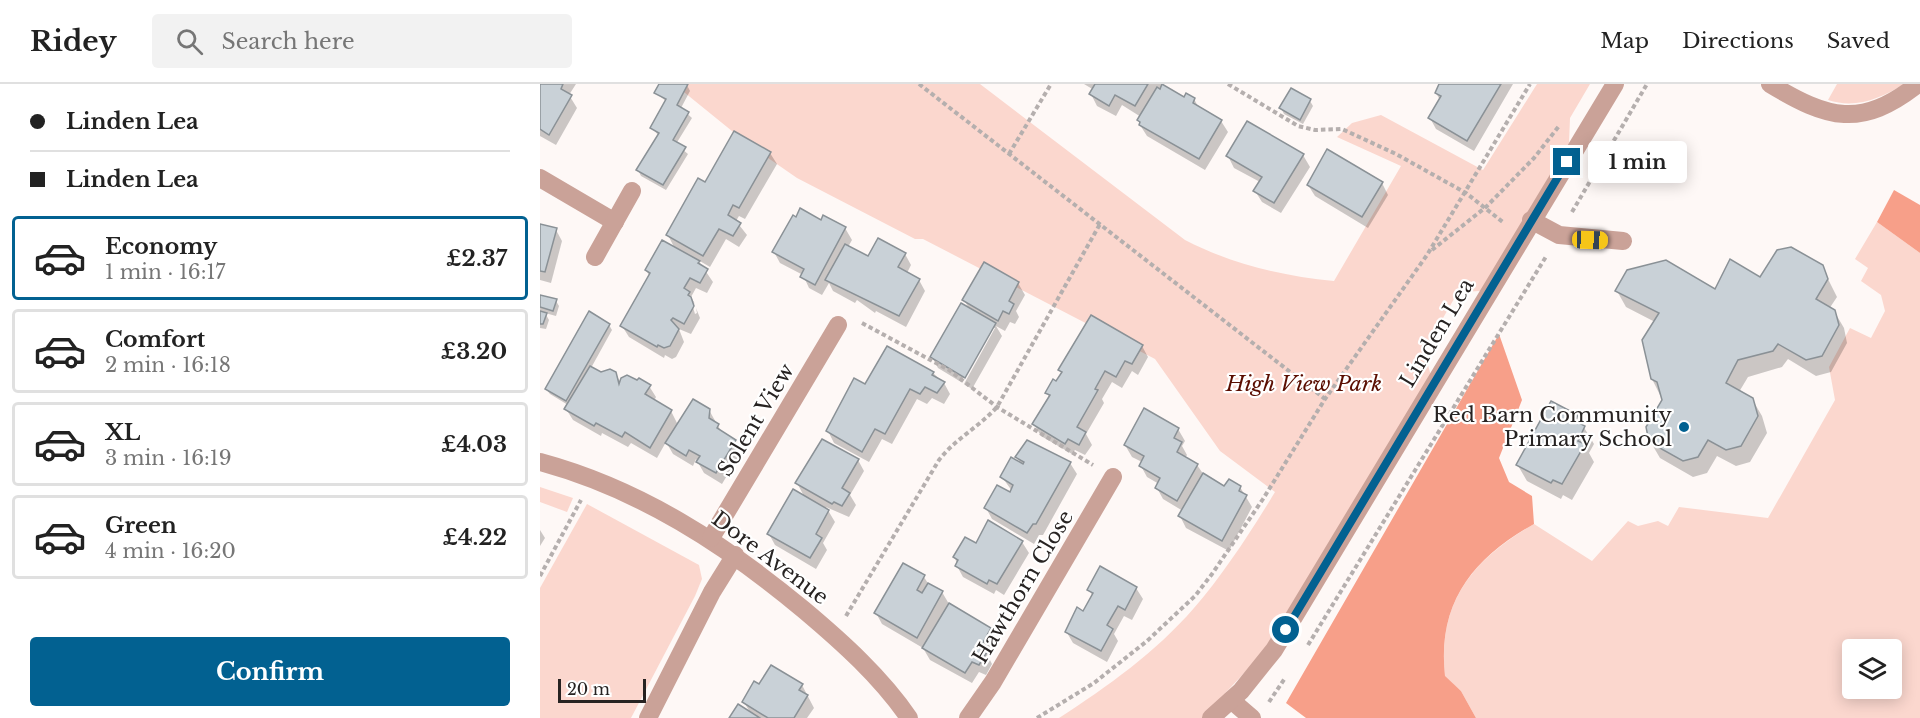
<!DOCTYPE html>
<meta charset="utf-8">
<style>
body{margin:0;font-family:"Libre Baskerville",serif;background:#f2f2f2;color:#222;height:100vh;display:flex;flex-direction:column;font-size:22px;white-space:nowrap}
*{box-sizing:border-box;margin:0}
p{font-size:20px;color:#767676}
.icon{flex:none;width:33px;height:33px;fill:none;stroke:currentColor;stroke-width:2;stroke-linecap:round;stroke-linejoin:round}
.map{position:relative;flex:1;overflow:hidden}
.details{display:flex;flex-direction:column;background:#fff;width:540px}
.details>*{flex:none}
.banner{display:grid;align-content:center;height:132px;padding:0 30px;background:#fff}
.tools{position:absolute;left:1302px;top:555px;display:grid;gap:12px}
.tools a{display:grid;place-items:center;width:60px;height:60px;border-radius:6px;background:#fff;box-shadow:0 3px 15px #0003;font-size:30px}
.scale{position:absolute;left:18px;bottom:15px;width:88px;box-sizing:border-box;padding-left:6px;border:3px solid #272322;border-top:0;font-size:16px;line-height:21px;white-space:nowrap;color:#272322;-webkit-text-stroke:4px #fff;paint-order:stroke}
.end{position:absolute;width:27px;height:27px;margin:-14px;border:8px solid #026191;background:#fff;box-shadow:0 0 0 3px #fff}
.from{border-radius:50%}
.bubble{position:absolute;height:42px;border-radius:6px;background:#fff;box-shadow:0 3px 15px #0003;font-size:20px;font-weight:700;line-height:42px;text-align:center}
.car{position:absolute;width:18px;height:36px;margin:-18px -9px;border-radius:8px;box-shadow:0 0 4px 2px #0007;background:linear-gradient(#f5c518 24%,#345 0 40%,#f5c518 0 76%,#345 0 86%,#f5c518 0)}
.banner b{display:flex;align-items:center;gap:21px;height:57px;font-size:22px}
.banner b+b{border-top:2px solid #e0e0e0}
.banner i{width:15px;height:15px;background:#222}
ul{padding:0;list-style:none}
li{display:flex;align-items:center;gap:18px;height:84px;margin:0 12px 9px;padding:0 18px;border:3px solid #e0e0e0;border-radius:6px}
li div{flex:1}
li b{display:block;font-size:22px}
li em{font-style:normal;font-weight:700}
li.current{border-color:#026191}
li>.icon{width:54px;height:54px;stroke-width:1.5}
.cta{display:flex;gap:12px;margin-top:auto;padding:12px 30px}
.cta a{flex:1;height:69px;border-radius:6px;background:#026191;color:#fff;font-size:24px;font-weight:700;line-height:69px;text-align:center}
header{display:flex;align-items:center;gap:36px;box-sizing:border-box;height:84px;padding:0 30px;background:#fff;border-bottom:2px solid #e0e0e0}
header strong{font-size:28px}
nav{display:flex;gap:33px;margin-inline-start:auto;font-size:21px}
.search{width:420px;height:54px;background:#f2f2f2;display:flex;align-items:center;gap:15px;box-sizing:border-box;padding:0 21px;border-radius:6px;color:#767676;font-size:22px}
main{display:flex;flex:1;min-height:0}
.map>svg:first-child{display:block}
.green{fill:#fbd7ce;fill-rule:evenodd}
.forest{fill:#f79f89}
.shadow{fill:#0003}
.building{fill:#c9d1d7;stroke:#8a9196;stroke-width:1.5}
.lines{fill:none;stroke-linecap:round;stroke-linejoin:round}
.path{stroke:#b5afae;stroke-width:4;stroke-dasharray:4.5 3;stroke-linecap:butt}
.minor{stroke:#caa298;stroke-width:18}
.route{stroke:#026191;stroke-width:8}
.poi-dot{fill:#026191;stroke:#fff;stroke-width:2}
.labels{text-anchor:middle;stroke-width:4.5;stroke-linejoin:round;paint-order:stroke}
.street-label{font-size:21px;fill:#272322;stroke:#fff}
.park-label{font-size:21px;font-style:italic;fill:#5a0d00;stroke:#fff}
.poi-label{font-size:21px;fill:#272322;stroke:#fff;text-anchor:end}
</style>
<header>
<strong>Ridey</strong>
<div class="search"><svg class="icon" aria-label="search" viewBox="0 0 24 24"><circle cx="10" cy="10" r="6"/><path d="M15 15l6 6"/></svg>Search here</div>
<nav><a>Map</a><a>Directions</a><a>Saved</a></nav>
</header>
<main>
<section class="details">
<div class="banner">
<b><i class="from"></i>Linden Lea</b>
<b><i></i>Linden Lea</b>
</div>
<ul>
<li class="current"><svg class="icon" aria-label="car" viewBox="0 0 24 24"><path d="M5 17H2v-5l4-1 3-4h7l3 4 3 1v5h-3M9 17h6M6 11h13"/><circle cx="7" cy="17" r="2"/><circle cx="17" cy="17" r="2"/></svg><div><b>Economy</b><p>1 min · 16:17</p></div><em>£2.37</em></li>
<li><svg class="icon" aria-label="car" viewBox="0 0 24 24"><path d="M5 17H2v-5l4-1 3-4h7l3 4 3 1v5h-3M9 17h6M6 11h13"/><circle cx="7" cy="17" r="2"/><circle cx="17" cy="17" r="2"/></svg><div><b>Comfort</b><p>2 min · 16:18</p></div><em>£3.20</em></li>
<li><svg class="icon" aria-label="car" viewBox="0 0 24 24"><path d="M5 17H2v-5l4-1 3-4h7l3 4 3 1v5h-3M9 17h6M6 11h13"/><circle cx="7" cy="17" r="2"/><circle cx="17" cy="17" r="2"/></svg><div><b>XL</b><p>3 min · 16:19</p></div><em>£4.03</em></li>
<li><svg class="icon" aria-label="car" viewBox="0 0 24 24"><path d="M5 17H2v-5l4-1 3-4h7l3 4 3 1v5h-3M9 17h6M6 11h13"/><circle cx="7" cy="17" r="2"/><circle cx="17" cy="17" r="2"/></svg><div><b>Green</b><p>4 min · 16:20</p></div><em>£4.22</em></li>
</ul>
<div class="cta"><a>Confirm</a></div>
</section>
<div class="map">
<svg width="1380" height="634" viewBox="0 0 1380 634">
<rect width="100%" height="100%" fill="#fef8f6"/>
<g class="green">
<path d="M134 0H440L645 156C692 180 741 192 794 197L861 82 797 53 812 39 841 31 943 86 997 0H1050L1030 34 1029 59 941 207 918 208 884 267 891 292 832 394 720 572 662 634H519C567 603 616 568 654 524 683 491 712 446 735 408L680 367 615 275 383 155H375L257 94 208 60Z"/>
<path d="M1297 0H1364C1340 15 1315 25 1288 16Z"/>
<path d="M1337 138 1380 169V634H936L921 607 905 593C897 518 933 475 994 440L1052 477 1088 437 1098 442 1118 437 1128 442 1139 423 1228 434 1295 316 1289 283 1310 244 1331 254 1345 227 1341 211 1321 197 1328 184 1315 175ZM1312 566H1352V604H1312Z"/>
<path d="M0 403 33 414 27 428 0 418Z"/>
<path d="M47 420 159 481 162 495 155 512 91 634H0V504Z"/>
</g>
<g class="forest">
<path d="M1354 106 1380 121V169L1337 138Z"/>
<path d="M959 250 982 316 959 374 969 398 992 412 994 440C933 474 897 519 905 592L921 607 936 634H766L746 619Z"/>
</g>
<g class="shadow">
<path d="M0 0H36L29 11 37 24 16 61 0 52Z"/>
<path d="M121 0 147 1 150 7 141 24 152 34 136 60 148 70 126 106 101 92 98 86 119 52 112 44 127 18 116 9Z"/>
<path d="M544 0H622L645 15H654L659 24 681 37 688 48 665 86 607 52 600 41 601 33 582 21 576 32 557 22 551 10 554 6Z"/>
<path d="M901 0H973L934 67 896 45 890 34 900 16 896 9Z"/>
<path d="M751 6 770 17 773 22 763 40 744 30 741 24Z"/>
<path d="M708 39 763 71 770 83 741 129 722 118 715 107 720 98 694 84 688 72Z"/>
<path d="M230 69 237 80 205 135 199 132 196 137 207 151 199 163 186 155 170 183 158 176 173 198 167 209 156 204 151 213 155 220 151 216 155 230 157 229 156 224 160 234 151 250 139 245 144 258 136 273 132 275 125 271 124 274 89 253 82 242 110 193 106 186 135 165 128 151 165 100Z"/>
<path d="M842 99 848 111 828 144 775 112 768 101Z"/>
<path d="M281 138 305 144 312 156 308 163 329 174 365 170 371 181 367 189 379 196 385 207 366 243 336 227 335 229 317 216 315 219 293 207 289 199 282 211 269 204 263 191 240 179 234 168Z"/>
<path d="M0 141 16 146 22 157 11 199 0 196Z"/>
<path d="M1282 183 1297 213 1289 225 1294 227 1304 244 1307 259 1291 288 1276 292 1248 275 1242 283 1208 293 1199 308 1212 315 1222 332 1227 349 1210 378 1196 382 1177 372 1167 389 1153 393 1120 374 1110 357 1123 317 1112 295 1115 238 1086 223 1077 207H1175Z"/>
<path d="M478 199 485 211 476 227 479 233 475 240 470 238 465 247 456 242 462 252 432 305 424 300 455 244H452L421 298 398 284 392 273 430 226 424 216Z"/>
<path d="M0 212 16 217 19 222 16 232 5 229 9 236 6 245 0 244Z"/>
<path d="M69 241 72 246 51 284 60 289H75L81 299 109 302 116 313 114 317 131 327 138 341 169 326 182 349 195 357 201 368 182 400 164 389 156 375 153 382 133 370 126 358 117 374 91 359 88 363 62 349 61 352 33 336 26 325 28 321 10 310 6 305Z"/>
<path d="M602 262 608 273 598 291 592 287 582 304 572 298 562 315 564 319 546 350 552 361 545 371 535 366 532 370 501 352 494 340 510 314 507 309 522 290 520 286Z"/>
<path d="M393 289 404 299 410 310 404 320 392 314 387 320 377 315 352 360 342 355 329 378 294 359 288 347 326 302Z"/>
<path d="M1037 332 1054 360 1049 369 1054 378 1032 416 1023 411 1021 415 987 397 977 380Z"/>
<path d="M638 345 645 357 642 362 647 371 645 374 657 381 664 391 685 404 700 403 712 423 689 467 646 444 640 432 643 427 623 415 617 404 619 400 607 393 601 382 602 378 592 373 585 361Z"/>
<path d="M477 373 530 379 537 390 503 451H499L494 460 452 435 446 424 470 410 472 407 462 393 481 380Z"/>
<path d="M318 376 324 387 310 411 316 421 309 433 286 423 295 438 283 459 287 466 276 485 235 461 229 450 265 414 257 399Z"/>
<path d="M0 446 5 454 0 462Z"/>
<path d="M482 458 489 469 464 511 456 506 454 510 423 493 417 482 415 473Z"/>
<path d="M384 493 389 501 402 508 409 520 450 545 457 556 448 572 452 580 446 591 439 588 432 599 390 576 383 564 342 540 336 529Z"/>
<path d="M596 504 603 515 592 536 584 532 574 550 578 557 567 578 533 559 526 547 543 529 553 513 549 505Z"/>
<path d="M262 601 274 624 267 634H191L211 630 204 618 220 602Z"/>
</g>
<g class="building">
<path d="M0 0H23L21 5 32 11 9 51 0 45Z"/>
<path d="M119 0H148L137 21 149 28 133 56 146 63 123 101 96 86 119 49 110 44 126 15 114 9Z"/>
<path d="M555 0H608L595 22 575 11 569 22 549 10Z"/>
<path d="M622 0 644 13 646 9 655 14 653 19 682 36 659 75 599 41 600 38 597 36 617 3 620 5Z"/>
<path d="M899 0H961L927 57 888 34 901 12 895 9Z"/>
<path d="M751 4 771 15 760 36 739 24Z"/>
<path d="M707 37 764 70 734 119 713 107 722 93 686 72Z"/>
<path d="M194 47 231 68 199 124 193 121 188 131 201 139 193 152 179 145 163 172 126 151 158 94 165 98Z"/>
<path d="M787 65 843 98 822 133 767 101Z"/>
<path d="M260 124 281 136 283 131 306 143 275 201 260 193 264 185 232 168 253 131 256 133Z"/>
<path d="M0 140 17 144 5 188 0 187Z"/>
<path d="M338 154 366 169 358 183 380 195 359 232 285 196 305 160 328 172Z"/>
<path d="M122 156 160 177 158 179 168 185 160 199 150 194 144 204 150 208 148 211 151 213 154 222 144 240 133 234 131 236 139 245 130 262 124 264 118 261 117 263 80 242 110 189 105 186Z"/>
<path d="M1251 163 1283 181 1288 195 1276 215 1295 226 1299 241 1282 272 1266 276 1238 260 1233 267 1198 276 1186 299 1213 314 1218 332 1201 362 1186 366 1168 356 1158 373 1143 377 1109 358 1106 343 1122 316 1117 298 1111 295 1102 256 1119 229 1075 207 1087 186 1126 176 1175 205 1190 175 1220 193 1237 166Z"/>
<path d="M444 178 479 198 469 217 474 220 469 230 463 227 458 237 422 216Z"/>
<path d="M0 211 17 215 13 227 0 223Z"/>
<path d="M421 219 456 239 425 294 390 273Z"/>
<path d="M0 227 7 229 3 240H0Z"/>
<path d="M49 227 70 240 26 317 5 305Z"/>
<path d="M551 231 603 261 592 280 585 277 576 293 565 287 555 305 558 306 537 343 546 348 539 361 528 355 525 360 492 340 510 311 505 309 513 295 516 297 522 288 518 286Z"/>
<path d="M347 262 394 288 392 291 405 298 397 309 385 303 380 310 370 305 345 350 335 345 322 368 286 347 314 294 325 300Z"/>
<path d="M50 282 61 288 70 285 76 288 79 300 81 294 87 291 97 296 99 294 111 301 105 310 132 326 110 364 85 348 82 353 56 339 54 342 24 325Z"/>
<path d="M153 315 170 325 169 334 179 340 177 344 196 356 176 389 156 378 160 372 149 366 146 372 125 359Z"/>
<path d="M1011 317 1038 331 1035 337 1045 342 1038 357 1045 360 1022 400 1013 396 1011 399 976 381Z"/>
<path d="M604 324 639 344 634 354 642 358 637 368 658 380 637 417 615 404 620 394 599 382 604 372 584 361Z"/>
<path d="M282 355 319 375 302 404 310 409 302 422 294 418 292 420 255 399Z"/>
<path d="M487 356 531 378 496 440H493L487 449 444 424 457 401 470 408 473 401 460 393 471 373 483 380 484 378 475 373Z"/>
<path d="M663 389 684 402 689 395 701 402 699 407 707 411 682 457 638 432Z"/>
<path d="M253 405 289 426 276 450 282 454 270 474 227 450Z"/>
<path d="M448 436 483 457 457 500 449 496 447 500 415 482 418 476 413 473 425 453 436 459Z"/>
<path d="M363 479 385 491 377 506 382 509 388 499 403 507 377 554 334 529Z"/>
<path d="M560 482 597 503 585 526 578 522 567 541 573 545 561 567 525 548 537 523 543 527 553 509 547 506Z"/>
<path d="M409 519 451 544 440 564 447 568 439 581 432 578 425 589 382 564Z"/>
<path d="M231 581 263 600 259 606 268 611 254 634H228L202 618 214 597 219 600Z"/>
<path d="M198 620 220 634H189Z"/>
</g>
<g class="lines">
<g class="path">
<path d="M379 0 785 315"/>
<path d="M688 0 758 42 775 46 802 45 856 70 926 109 964 139"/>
<path d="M469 70 511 0"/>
<path d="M1032 128 1107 0"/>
<path d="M892 166 946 123 994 74 1019 42"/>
<path d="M322 239 409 286 457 323 553 381"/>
<path d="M0 492 41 416"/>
<path d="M306 532 399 376C415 355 439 343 457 323L560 140"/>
<path d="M768 561 1007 171"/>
<path d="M729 618 745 594"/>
<path d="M497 634 554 599 607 557 655 512 672 490 723 415 785 315 887 171 990 0"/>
</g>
<g class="minor">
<path d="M1230 0C1288 35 1321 45 1378 0"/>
<path d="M0 94 75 138"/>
<path d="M991 136 1019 151 1083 157"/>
<path d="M55 173 92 107"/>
<path d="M0 378C100 405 186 461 264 526 302 558 341 593 369 634"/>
<path d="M171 454 298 241"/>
<path d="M691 616 712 634"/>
<path d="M108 634 172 508 195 471"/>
<path d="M428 634 453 598 573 393"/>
<path d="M671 634 701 607 734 566 1075 0"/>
</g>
</g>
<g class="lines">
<path class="route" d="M746 546 1027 78"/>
</g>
<circle class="poi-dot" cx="1144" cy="343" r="6"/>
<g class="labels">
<g class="street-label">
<text transform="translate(897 249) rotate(-59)" y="7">Linden Lea</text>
<text transform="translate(216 336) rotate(-59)" y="7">Solent View</text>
<text transform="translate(230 474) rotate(37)" y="7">Dore Avenue</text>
<text transform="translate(483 503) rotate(-59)" y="7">Hawthorn Close</text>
</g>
<g class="park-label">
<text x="764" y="307">High View Park</text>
</g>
<g class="poi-label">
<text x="1132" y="338">Red Barn Community<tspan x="1132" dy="24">Primary School</tspan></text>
</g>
</g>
</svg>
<div class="tools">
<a><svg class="icon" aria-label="layers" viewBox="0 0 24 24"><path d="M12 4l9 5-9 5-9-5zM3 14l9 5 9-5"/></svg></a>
</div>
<div class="scale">20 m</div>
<i class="end from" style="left:746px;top:546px"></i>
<i class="end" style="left:1027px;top:78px"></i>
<div class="bubble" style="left:1048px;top:57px;width:99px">1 min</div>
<i class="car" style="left:1050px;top:156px;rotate:92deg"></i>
</div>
</main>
